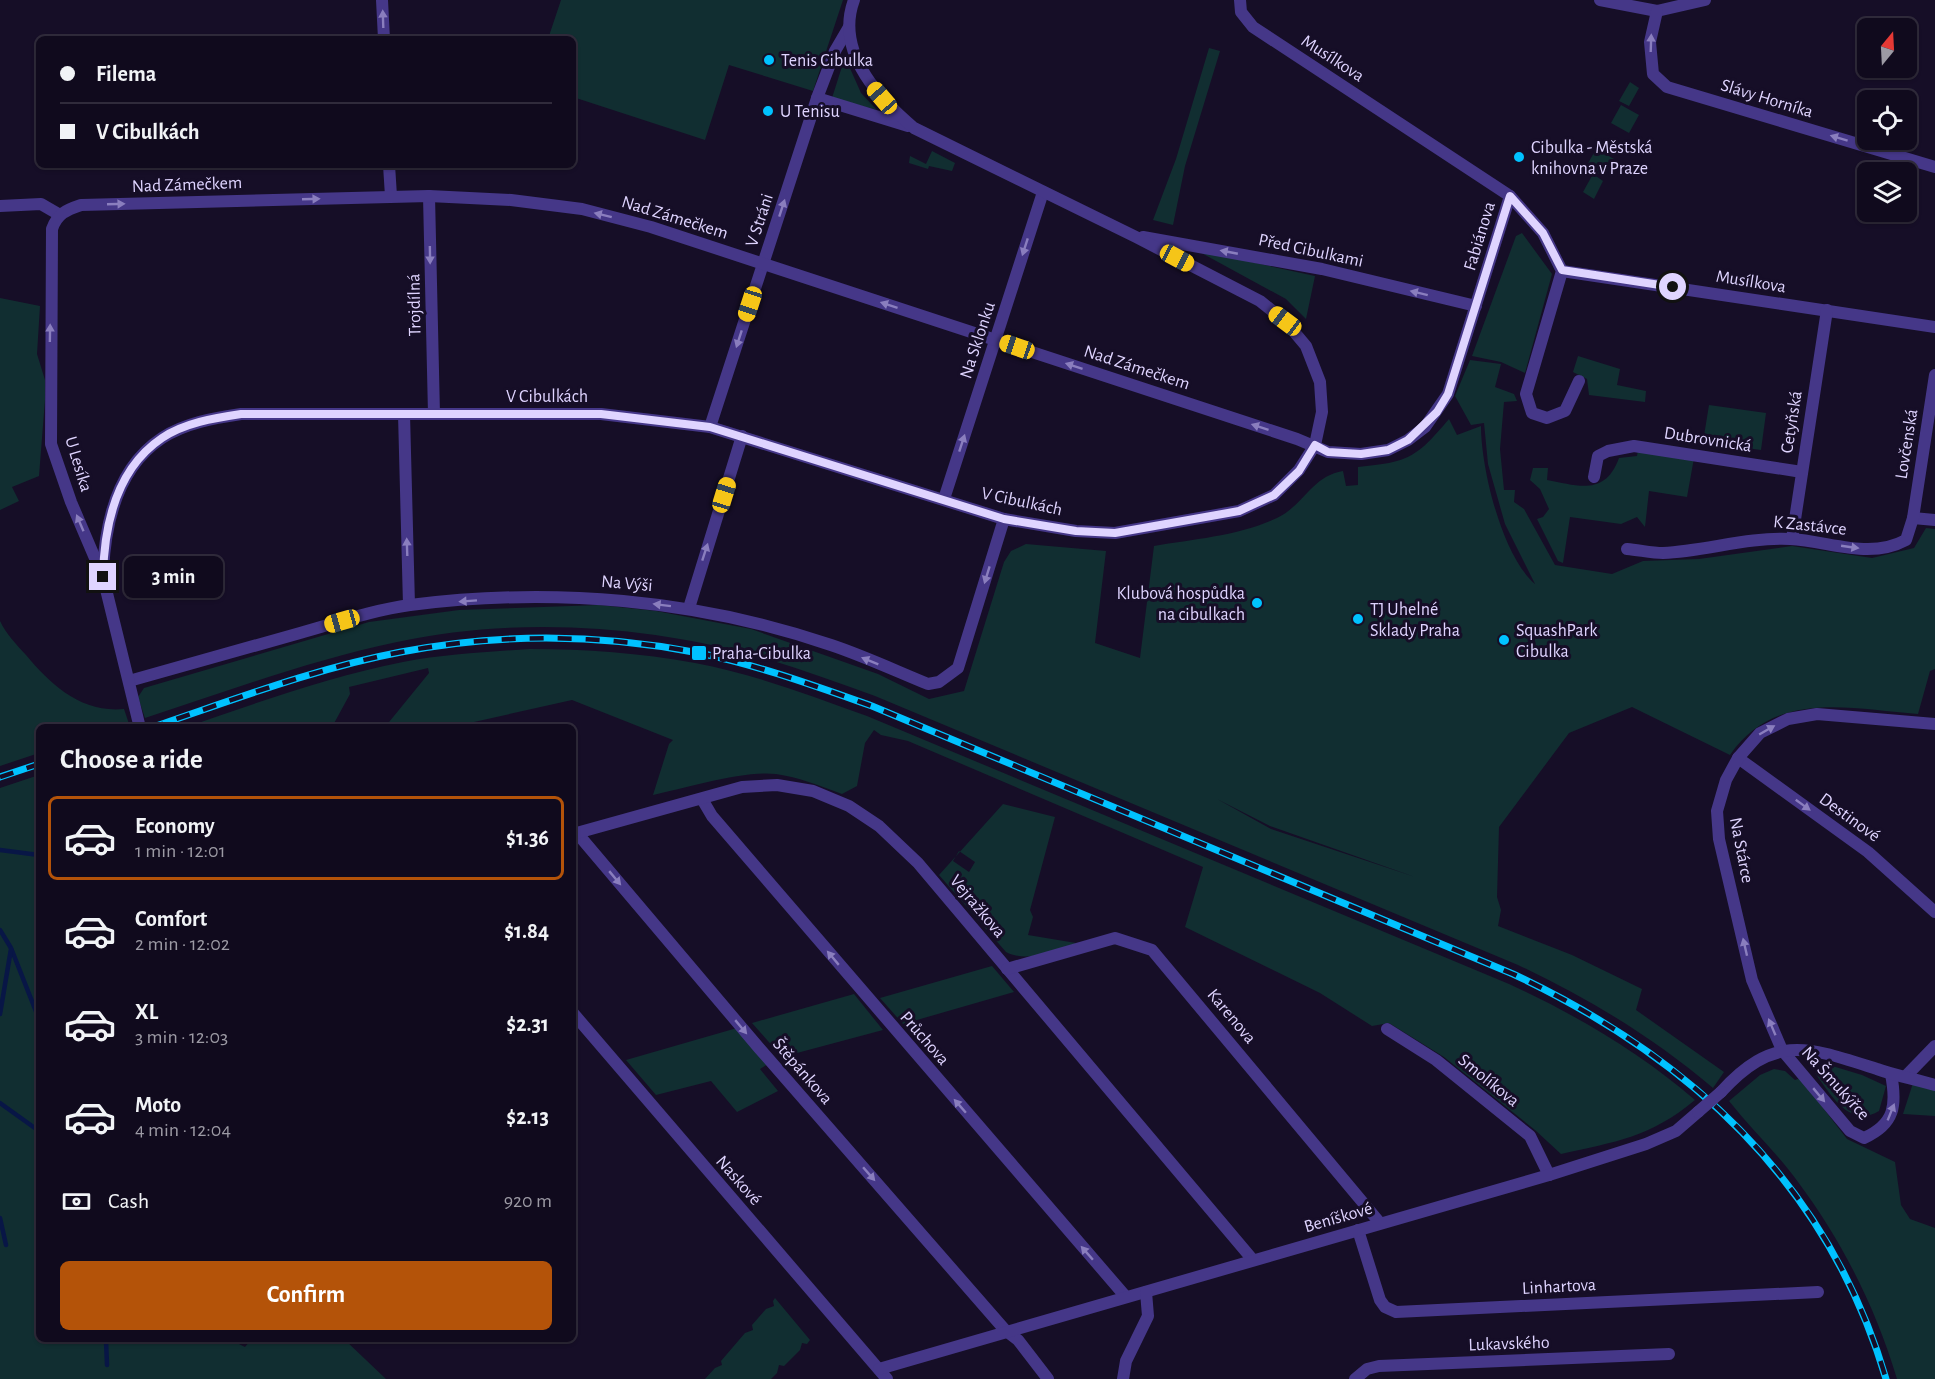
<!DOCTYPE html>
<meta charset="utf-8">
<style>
body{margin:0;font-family:"Alegreya Sans",sans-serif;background:#191326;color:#f1f3f6;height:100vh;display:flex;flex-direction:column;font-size:22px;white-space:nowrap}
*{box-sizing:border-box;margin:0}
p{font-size:20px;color:#9c9aa4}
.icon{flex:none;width:33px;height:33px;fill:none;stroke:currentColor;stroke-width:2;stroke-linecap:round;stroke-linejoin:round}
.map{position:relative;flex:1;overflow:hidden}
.side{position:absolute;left:36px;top:724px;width:540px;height:618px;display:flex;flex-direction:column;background:#100a1d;border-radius:9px;box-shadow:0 2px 4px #0004,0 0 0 2px #302b3b}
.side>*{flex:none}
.hud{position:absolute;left:36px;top:36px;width:540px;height:132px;border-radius:9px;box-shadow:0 2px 4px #0004,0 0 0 2px #302b3b;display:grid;align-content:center;height:132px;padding:0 24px;background:#100a1d}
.needle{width:39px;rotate:18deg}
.buttons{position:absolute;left:1857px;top:18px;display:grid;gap:12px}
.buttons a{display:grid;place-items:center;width:60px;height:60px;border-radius:9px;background:#100a1d;box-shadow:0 2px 4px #0004,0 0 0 2px #302b3b;font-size:30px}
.end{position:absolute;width:27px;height:27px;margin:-14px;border:8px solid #dfd4ff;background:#111;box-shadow:0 0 0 3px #111}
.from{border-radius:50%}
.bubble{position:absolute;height:42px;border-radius:9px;background:#100a1d;box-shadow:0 2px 4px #0004,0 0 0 2px #302b3b;font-size:20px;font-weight:600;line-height:42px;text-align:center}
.car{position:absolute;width:18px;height:36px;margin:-18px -9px;border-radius:8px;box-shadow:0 0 4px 2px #0007;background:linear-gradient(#f5c518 24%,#345 0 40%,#f5c518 0 76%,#345 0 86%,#f5c518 0)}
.hud b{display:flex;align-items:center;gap:21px;height:57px;font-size:22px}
.hud b+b{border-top:2px solid #302b3b}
.hud i{width:15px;height:15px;background:#f1f3f6}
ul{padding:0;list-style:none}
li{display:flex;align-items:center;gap:18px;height:84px;margin:0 12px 9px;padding:0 12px;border:3px solid transparent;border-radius:9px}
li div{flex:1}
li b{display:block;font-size:22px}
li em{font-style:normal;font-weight:600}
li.on{border-color:#b45309}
li>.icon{width:54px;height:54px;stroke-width:1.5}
h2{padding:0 24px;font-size:27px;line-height:72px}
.pay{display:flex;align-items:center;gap:15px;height:66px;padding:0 24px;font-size:22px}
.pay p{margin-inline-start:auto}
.primary-button{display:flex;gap:12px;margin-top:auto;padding:12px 24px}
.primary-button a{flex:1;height:69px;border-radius:9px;background:#b45309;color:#fff;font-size:24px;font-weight:600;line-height:69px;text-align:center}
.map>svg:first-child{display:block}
.green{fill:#112e31;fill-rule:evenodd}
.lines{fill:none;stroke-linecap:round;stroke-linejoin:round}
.stream{stroke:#081646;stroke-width:4.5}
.street{stroke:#453788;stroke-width:12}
.rail-casing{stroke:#00c2ff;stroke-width:7}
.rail{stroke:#160e27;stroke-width:4.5;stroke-dasharray:14;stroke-linecap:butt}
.street-bridge{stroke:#453788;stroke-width:12}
.oneway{fill:#8a7ebe}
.route{stroke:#dfd4ff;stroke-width:8}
.poi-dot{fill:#00c2ff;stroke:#160e27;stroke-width:2}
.labels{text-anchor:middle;stroke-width:6;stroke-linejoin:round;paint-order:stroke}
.street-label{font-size:18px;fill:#dfd4ff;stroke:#160e27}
.poi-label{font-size:18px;fill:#dfd4ff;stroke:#160e27;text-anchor:start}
</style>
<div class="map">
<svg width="1935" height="1379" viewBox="0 0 1935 1379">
<rect width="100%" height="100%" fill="#160e27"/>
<g class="green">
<path d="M561 0H843L813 91 729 65 705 140 573 97V39H548Z"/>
<path d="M1209 48 1220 51 1185 166 1173 225 1153 220 1176 159Z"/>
<path d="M845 57 861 93 877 110 832 98Z"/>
<path d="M1630 82 1639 88 1629 106 1619 101Z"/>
<path d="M1621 105 1639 115 1629 133 1611 123Z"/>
<path d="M1596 149 1614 159 1604 177 1586 167Z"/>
<path d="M932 151 955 163 952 171 929 166 928 169 909 163 910 156 926 164Z"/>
<path d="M1593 174 1603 181 1594 199 1583 192Z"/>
<path d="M1522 233 1552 274 1525 373 1501 362 1472 356 1516 236Z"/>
<path d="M1196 250 1315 276 1306 319 1286 299Z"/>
<path d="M0 298 40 306 37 354 45 380V400L39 476 12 487 19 501 0 510Z"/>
<path d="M1578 356 1620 369 1617 385 1646 391 1645 402 1589 395 1587 379 1573 372Z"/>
<path d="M1470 360 1501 364 1495 387 1514 394 1517 401 1504 402 1500 449 1504 490H1515L1514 502 1524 509 1555 565 1612 574 1643 561 1699 559 1792 546 1872 558 1914 548 1926 528 1935 529V669L1930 671 1918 714C1850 709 1776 689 1730 755L1632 707 1569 733 1499 827 1497 897 1501 910 1498 926 1572 955 1642 989 1636 1010 1724 1072 1713 1088C1653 1037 1588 998 1518 965L875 696C839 683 803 670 767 659 650 625 517 616 397 642 311 660 228 691 145 718L138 697 144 688 369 622 459 610 599 605 656 611 751 629 878 674 929 699 964 691 1004 562 1011 551 1026 544 1106 551 1095 643 1140 658 1154 546C1194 539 1239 536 1277 518 1304 505 1312 476 1343 471L1346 486 1358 485V467C1409 462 1416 458 1449 419L1457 435 1481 426C1481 468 1502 556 1535 584L1505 524 1488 464 1484 423 1471 425 1455 396ZM1217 799 1270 826 1415 877 1271 829Z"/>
<path d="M1709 405 1766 413 1761 450 1703 442Z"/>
<path d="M1638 450 1694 458 1687 497 1649 491 1645 527 1637 517 1621 524 1570 517 1563 563 1558 561 1537 519 1543 517 1549 509 1540 489 1530 480 1533 468H1548L1547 480C1579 486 1605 496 1619 458L1637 456Z"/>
<path d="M0 621C6 634 16 644 26 655 51 685 81 713 124 709L129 724 117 728H39V753L0 766Z"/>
<path d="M530 649C586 649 640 653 695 663 754 674 811 696 867 716L1509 984C1576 1015 1638 1051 1695 1100 1651 1137 1615 1142 1561 1154L1535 1130 1444 1057 1389 1023 1372 1026 1320 993 1185 927 1203 867 908 741 881 735 874 730 865 743 857 786 842 794C821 786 798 777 776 774 744 770 685 788 653 795L669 744 673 740 572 700 465 724 385 727 429 673 428 668 349 687 350 694 332 727 184 728C256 703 328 677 403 662 445 654 487 652 530 649Z"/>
<path d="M39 775V1340H231L245 1347 251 1340H345L386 1379H0V788Z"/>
<path d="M1003 804 1055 817 1030 910 1033 917 1028 935 1076 943 1073 945C1051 951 1027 963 1006 952L939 875ZM959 851 975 862 969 872 953 861Z"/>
<path d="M992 966 1014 992 903 1024 880 998Z"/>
<path d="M854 994 883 1030 782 1057 752 1023Z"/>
<path d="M737 1028 768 1064 760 1069 778 1091 737 1112 711 1081 656 1095 626 1060Z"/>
<path d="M1829 1065 1862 1075 1886 1086 1879 1111C1850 1129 1831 1095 1815 1073L1816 1067Z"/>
<path d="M1774 1069 1785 1071 1795 1080 1800 1078 1847 1139 1895 1162 1901 1205 1910 1219 1935 1228V1379H1897C1876 1308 1842 1241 1798 1182 1777 1153 1751 1129 1729 1101L1760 1075Z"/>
<path d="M1913 1083 1935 1090V1116L1903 1114Z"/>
<path d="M775 1298 810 1340 807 1344 802 1343 800 1350 784 1366 779 1365 777 1373 771 1379H705L715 1368 722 1365 721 1361 745 1333 753 1330 752 1325 766 1309 774 1306 773 1301Z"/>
</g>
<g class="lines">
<g class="stream">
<path d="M0 850 39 855"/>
<path d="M0 930 11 948 39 1019"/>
<path d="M0 1014 11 949"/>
<path d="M0 1103 39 1131"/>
<path d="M0 1218 6 1245"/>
<path d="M106 1340 107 1365"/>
</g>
<g class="street">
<path d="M382 0 384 39"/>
<path d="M1240 0 1241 12 1253 27 1510 196 1543 233 1562 271 1526 394 1532 413 1547 418 1565 411 1579 381"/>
<path d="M1600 0 1657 11 1705 0"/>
<path d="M1657 11 1650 42 1653 74 1667 87 1935 167"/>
<path d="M817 98 908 126"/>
<path d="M389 165 391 196"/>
<path d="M429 196 434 414"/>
<path d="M0 206 41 204 60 215"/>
<path d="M1143 237 1322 269 1476 306"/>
<path d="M1562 271 1935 327"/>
<path d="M404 414 409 605"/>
<path d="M710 427 817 98 835 51 849 27"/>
<path d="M1594 477 1598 456 1608 451 1634 446 1802 472"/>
<path d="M944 499 1043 192"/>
<path d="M1913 518 1935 520"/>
<path d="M1792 539 1827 310"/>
<path d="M1627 549C1639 550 1652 553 1663 553 1706 551 1747 537 1790 539 1830 541 1869 560 1906 540L1913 518 1935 375"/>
<path d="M103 572C105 523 118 467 162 438 185 423 214 418 241 414H601L710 427 1004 519 1076 531 1115 533 1239 511 1274 495 1299 470 1315 445 1322 412 1320 382 1306 346 1285 321 1260 301 1136 237 914 128C878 98 835 51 854 0"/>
<path d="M689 608 742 436"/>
<path d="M129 681C186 665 243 649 300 633 336 623 373 610 410 605 552 587 696 599 831 645 864 656 896 671 928 684L939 682 958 668 1004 519"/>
<path d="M140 728 103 577 71 502 51 444 52 229C57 214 66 210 81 205L429 196 511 200 582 209 651 227 1297 439 1328 452 1361 454 1388 450 1408 440 1425 427 1448 394 1510 196"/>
<path d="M1738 758 1868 852 1935 912"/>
<path d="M702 799 712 816 1126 1297"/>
<path d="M577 833 759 1048 1005 1330 1018 1340 1048 1379"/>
<path d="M573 834 742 787 777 785 813 791 849 806 879 826 918 863 1253 1260"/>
<path d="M1007 969 1115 938 1152 950 1380 1223"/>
<path d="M573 1013 887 1379"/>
<path d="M1387 1029 1436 1060 1530 1136 1549 1175"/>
<path d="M1891 1074C1897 1105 1895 1124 1864 1138L1850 1131 1782 1050 1752 980 1719 839 1717 811 1726 780 1738 758 1760 733 1788 719 1817 714 1935 724"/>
<path d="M1906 1076 1935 1046"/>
<path d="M1721 1092C1775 1033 1808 1047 1877 1069 1896 1076 1916 1079 1935 1085"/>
<path d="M1358 1230 1380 1300 1385 1307 1396 1312 1818 1292"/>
<path d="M879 1369 1549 1175 1646 1144 1676 1131 1698 1112"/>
<path d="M1123 1379 1126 1361 1148 1316 1146 1292"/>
<path d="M1355 1379 1367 1369 1379 1366 1669 1354"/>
</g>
<g class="rail-casing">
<g id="rail">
<path d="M150 728C233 700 316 668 401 652 499 633 601 634 699 653 758 665 815 686 872 706L1513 974C1692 1058 1829 1185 1886 1379"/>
<path d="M0 777 39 764"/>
</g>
</g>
<use href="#rail" class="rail"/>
<path class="street-bridge" d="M1698 1112 1721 1092"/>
</g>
<defs><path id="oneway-solid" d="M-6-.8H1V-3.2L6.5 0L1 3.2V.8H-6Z" transform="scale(1.5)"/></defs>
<g class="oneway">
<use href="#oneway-solid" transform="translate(383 19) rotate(-92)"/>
<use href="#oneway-solid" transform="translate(1651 43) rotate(-88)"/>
<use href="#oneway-solid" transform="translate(1839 138) rotate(-163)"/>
<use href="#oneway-solid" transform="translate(311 199) rotate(-2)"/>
<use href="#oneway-solid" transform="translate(116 204) rotate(-2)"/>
<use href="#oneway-solid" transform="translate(782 208) rotate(-72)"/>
<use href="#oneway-solid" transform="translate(603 215) rotate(-166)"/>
<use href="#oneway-solid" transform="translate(1025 247) rotate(108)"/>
<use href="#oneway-solid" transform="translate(1229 252) rotate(-169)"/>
<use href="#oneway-solid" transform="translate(430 255) rotate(89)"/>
<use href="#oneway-solid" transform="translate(1419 293) rotate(-166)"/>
<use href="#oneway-solid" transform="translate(889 305) rotate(-162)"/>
<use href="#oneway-solid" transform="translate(50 333) rotate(-89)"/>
<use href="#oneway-solid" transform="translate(739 339) rotate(108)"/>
<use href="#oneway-solid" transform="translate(1074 366) rotate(-162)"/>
<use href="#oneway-solid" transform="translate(1260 427) rotate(-162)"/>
<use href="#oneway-solid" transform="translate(962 443) rotate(-72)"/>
<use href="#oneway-solid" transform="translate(80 523) rotate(-113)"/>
<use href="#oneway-solid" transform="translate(407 547) rotate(-92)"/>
<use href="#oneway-solid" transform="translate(1850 547) rotate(8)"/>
<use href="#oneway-solid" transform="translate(705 552) rotate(-72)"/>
<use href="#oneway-solid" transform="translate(987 575) rotate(107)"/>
<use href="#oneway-solid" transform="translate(468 601) rotate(176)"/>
<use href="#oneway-solid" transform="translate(662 605) rotate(-173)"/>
<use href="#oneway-solid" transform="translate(870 661) rotate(-158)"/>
<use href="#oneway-solid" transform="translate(1767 730) rotate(-30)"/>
<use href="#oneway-solid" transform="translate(1803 805) rotate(36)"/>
<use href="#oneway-solid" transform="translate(615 878) rotate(50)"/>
<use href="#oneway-solid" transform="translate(1745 947) rotate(-103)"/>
<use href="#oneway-solid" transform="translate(833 958) rotate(-130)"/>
<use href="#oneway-solid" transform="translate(741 1027) rotate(50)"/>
<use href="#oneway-solid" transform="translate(1772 1027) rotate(-113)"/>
<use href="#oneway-solid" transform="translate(1819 1095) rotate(50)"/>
<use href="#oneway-solid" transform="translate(960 1106) rotate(-131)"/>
<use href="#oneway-solid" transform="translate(1891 1112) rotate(-68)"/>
<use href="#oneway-solid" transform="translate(869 1174) rotate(49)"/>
<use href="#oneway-solid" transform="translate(1087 1253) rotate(-131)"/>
</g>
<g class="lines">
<path class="route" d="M103 577C104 526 116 469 162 438 184 423 214 418 241 414H601L710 427 1004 519 1076 531 1115 533 1239 511 1274 495 1299 471 1315 445 1328 452 1361 454 1388 450 1408 440 1437 412 1448 394 1510 196 1543 233 1562 270 1673 287"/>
</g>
<g class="poi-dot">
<circle cx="769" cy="60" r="6"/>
<circle cx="768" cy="111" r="6"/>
<circle cx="1519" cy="157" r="6"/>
<circle cx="1257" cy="603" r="6"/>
<circle cx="1358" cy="619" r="6"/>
<circle cx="1504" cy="640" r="6"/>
<rect x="691" y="645" width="16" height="16" rx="3"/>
</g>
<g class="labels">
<g class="street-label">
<text transform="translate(1333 58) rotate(33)" y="6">Musílkova</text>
<text transform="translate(1767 98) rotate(17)" y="6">Slávy Horníka</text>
<text transform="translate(187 184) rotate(-2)" y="6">Nad Zámečkem</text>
<text transform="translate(675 217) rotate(17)" y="6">Nad Zámečkem</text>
<text transform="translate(759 220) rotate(-72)" y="6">V Stráni</text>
<text transform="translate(1479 236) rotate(-73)" y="6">Fabiánova</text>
<text transform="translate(1311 250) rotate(12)" y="6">Před Cibulkami</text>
<text transform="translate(1751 281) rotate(9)" y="6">Musílkova</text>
<text transform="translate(414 305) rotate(-91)" y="6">Trojdílná</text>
<text transform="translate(977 340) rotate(-72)" y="6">Na Sklonku</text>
<text transform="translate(1137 367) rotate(18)" y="6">Nad Zámečkem</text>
<text x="547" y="402">V Cibulkách</text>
<text transform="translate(1791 422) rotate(-81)" y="6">Cetyňská</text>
<text transform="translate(1708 439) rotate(9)" y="6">Dubrovnická</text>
<text transform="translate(1906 444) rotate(-81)" y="6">Lovčenská</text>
<text transform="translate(79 464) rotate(73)" y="6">U Lesíka</text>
<text transform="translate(1022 501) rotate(12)" y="6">V Cibulkách</text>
<text transform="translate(1810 525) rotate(6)" y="6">K Zastávce</text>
<text transform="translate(627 583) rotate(5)" y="6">Na Výši</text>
<text transform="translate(1850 817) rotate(36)" y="6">Destinové</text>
<text transform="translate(1742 850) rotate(79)" y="6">Na Stárce</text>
<text transform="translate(978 906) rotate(50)" y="6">Vejražkova</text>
<text transform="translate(1232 1016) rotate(50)" y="6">Karenova</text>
<text transform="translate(925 1038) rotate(49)" y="6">Průchova</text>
<text transform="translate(803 1071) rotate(49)" y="6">Štěpánkova</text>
<text transform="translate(1489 1080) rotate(39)" y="6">Smolíkova</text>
<text transform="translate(1836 1083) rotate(48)" y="6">Na Šmukýřce</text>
<text transform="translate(739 1180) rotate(49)" y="6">Naskové</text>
<text transform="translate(1338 1217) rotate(-16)" y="6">Beníškové</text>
<text transform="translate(1559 1286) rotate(-3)" y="6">Linhartova</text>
<text transform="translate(1509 1343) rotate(-2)" y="6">Lukavského</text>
</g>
<g class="poi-label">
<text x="781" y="66">Tenis Cibulka</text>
<text x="780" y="117">U Tenisu</text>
<text x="1531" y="153">Cibulka - Městská<tspan x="1531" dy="21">knihovna v Praze</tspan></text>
<text x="1245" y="599" text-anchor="end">Klubová hospůdka<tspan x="1245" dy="21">na cibulkach</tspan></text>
<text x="1370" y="615">TJ Uhelné<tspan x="1370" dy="21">Sklady Praha</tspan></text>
<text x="1516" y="636">SquashPark<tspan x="1516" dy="21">Cibulka</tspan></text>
<text x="712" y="659">Praha-Cibulka</text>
</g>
</g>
</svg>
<div class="buttons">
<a><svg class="needle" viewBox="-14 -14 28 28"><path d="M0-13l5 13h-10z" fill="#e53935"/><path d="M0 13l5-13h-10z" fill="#9c9aa4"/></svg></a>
<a><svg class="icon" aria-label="locate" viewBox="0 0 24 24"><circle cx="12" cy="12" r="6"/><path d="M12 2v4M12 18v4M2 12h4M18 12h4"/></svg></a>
<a><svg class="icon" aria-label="layers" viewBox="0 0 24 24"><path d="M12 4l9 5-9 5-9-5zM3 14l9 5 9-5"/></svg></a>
</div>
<i class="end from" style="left:1673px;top:287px"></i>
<i class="end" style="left:103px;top:577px"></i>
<div class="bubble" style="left:124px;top:556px;width:99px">3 min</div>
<i class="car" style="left:882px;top:98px;rotate:319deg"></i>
<i class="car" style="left:1177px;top:258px;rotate:118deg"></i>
<i class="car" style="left:750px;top:304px;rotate:198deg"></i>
<i class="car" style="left:1285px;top:321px;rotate:307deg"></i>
<i class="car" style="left:1017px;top:347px;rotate:289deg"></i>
<i class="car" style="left:724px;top:495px;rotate:17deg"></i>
<i class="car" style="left:342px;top:621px;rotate:254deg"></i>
<div class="hud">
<b><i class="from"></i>Filema</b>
<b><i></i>V Cibulkách</b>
</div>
<section class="side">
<h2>Choose a ride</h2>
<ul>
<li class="on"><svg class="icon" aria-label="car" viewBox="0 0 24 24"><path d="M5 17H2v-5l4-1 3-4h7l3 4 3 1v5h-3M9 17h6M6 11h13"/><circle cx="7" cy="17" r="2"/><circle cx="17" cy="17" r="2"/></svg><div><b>Economy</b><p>1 min · 12:01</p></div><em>$1.36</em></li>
<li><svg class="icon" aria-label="car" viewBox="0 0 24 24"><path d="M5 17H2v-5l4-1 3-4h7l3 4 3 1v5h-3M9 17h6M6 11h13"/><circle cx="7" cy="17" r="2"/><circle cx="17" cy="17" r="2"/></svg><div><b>Comfort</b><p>2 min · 12:02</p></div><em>$1.84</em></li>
<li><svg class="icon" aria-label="car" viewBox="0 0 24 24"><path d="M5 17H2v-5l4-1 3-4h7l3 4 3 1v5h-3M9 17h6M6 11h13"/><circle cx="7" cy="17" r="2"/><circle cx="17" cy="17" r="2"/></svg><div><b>XL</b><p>3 min · 12:03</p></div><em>$2.31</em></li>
<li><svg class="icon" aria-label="car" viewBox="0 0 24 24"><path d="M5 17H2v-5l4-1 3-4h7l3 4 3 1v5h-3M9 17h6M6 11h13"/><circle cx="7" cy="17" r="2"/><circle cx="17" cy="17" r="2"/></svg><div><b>Moto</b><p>4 min · 12:04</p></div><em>$2.13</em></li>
</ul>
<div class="pay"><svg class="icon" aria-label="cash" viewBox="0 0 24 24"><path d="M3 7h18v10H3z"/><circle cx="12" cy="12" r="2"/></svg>Cash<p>920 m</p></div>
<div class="primary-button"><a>Confirm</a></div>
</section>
</div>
